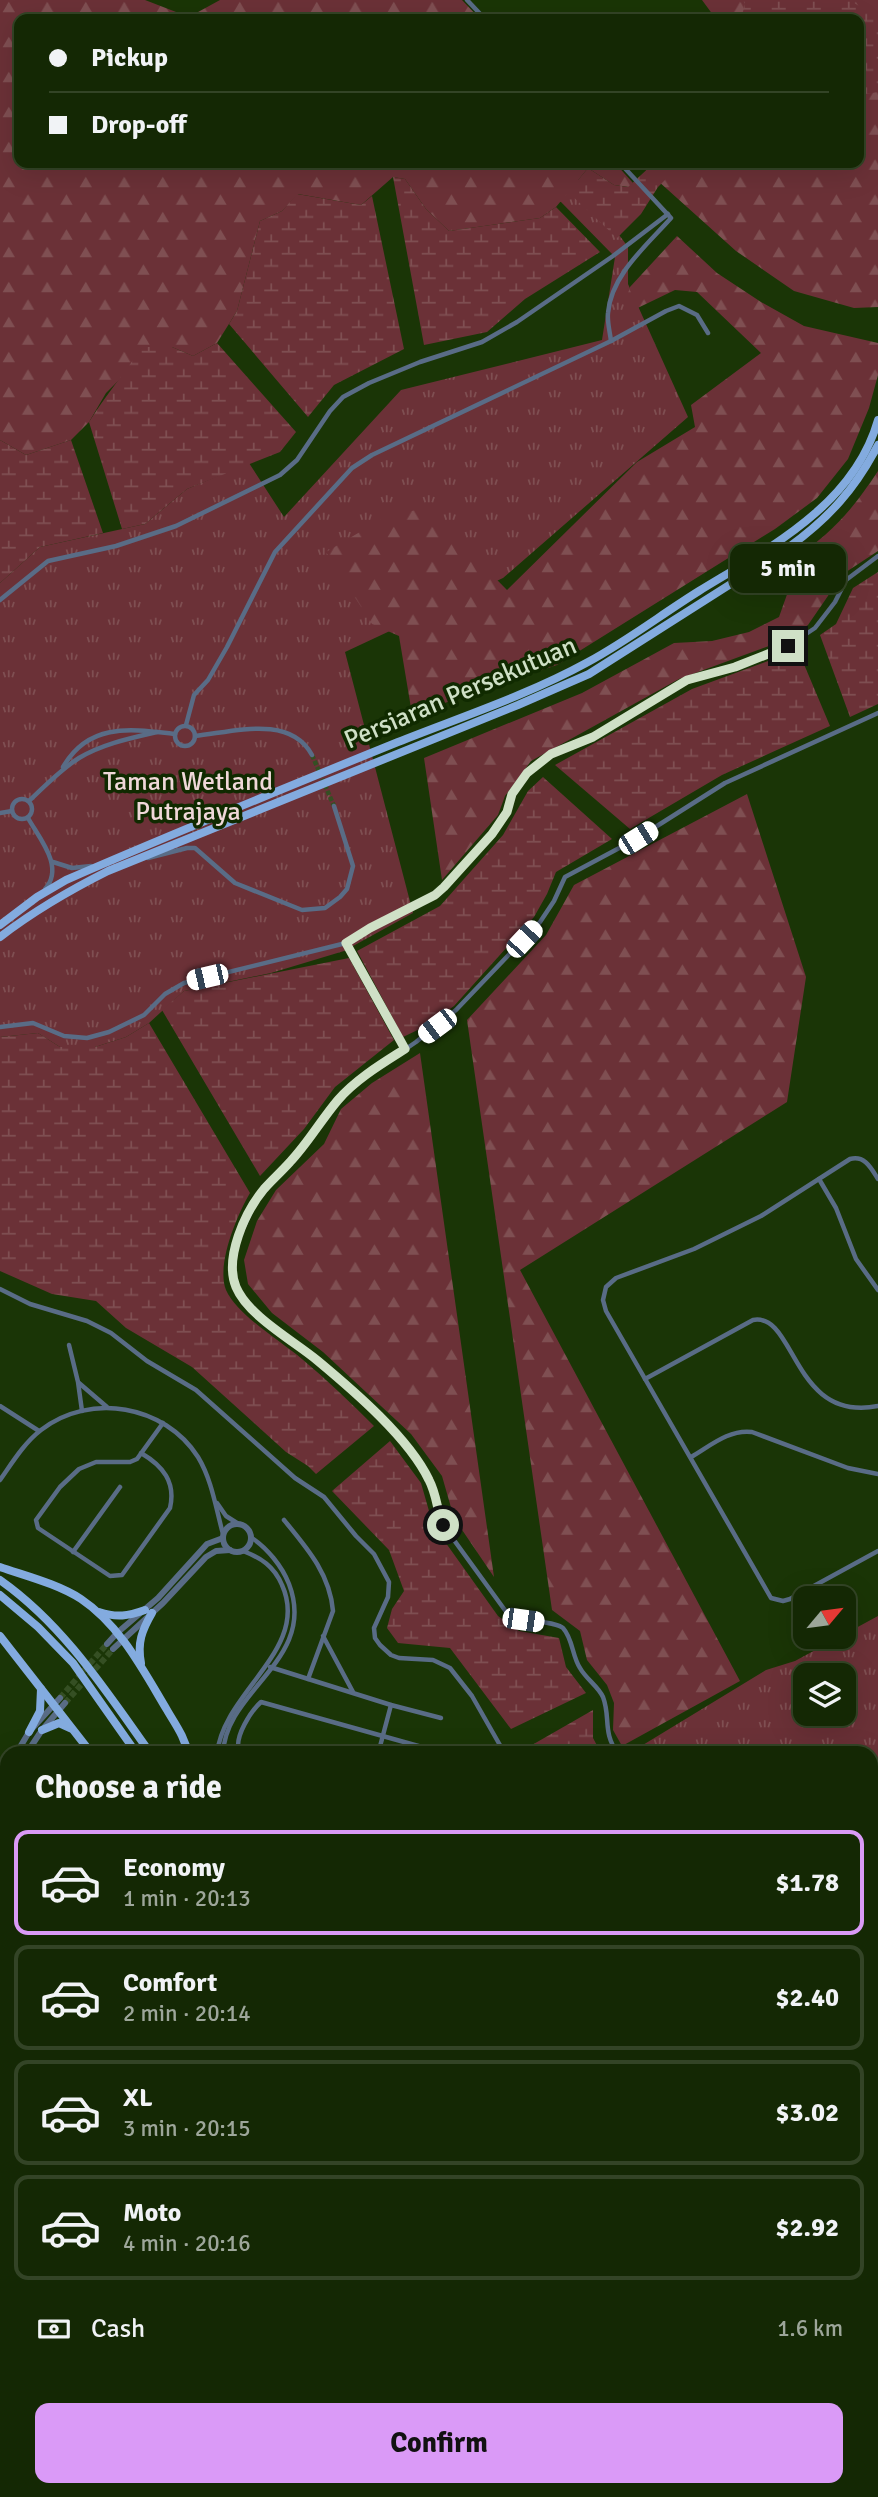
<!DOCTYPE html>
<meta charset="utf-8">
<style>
body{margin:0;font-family:Signika,sans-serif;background:#1d300e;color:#f1f3f6;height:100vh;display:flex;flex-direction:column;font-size:26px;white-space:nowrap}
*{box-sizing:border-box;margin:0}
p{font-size:23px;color:#9da69a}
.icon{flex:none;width:38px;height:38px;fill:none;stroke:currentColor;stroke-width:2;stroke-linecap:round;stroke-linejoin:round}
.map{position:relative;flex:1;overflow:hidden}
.drawer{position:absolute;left:0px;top:1746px;width:878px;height:751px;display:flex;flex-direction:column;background:#142804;border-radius:21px 21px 0 0;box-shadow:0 7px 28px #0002,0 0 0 2px #334426}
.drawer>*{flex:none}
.hud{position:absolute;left:14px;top:14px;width:850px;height:154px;border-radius:14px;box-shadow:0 7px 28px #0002,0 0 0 2px #334426;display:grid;align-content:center;height:154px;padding:0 35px;background:#142804}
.needle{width:46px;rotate:61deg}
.tools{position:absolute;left:793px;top:1586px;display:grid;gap:14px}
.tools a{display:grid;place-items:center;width:63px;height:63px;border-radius:14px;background:#142804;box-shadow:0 7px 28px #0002,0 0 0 2px #334426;font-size:35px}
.end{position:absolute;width:32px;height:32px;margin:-16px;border:9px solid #cfe0c6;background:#111;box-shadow:0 0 0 4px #111}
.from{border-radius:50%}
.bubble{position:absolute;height:49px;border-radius:14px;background:#142804;box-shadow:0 7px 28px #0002,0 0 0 2px #334426;font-size:23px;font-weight:700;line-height:49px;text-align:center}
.car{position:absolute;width:21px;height:42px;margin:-21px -10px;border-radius:9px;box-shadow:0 0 5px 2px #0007;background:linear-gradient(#fff 24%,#345 0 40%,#fff 0 76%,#345 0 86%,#fff 0)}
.hud b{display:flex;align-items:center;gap:24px;height:66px;font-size:26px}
.hud b+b{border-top:2px solid #334426}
.hud i{width:18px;height:18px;background:#f1f3f6}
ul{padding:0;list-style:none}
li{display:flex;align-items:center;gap:21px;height:105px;margin:0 14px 10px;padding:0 21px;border:4px solid #334426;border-radius:14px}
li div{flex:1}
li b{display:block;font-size:26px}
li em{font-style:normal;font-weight:700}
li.on{border-color:#da9af7}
li>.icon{width:63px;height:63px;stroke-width:1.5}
h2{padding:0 35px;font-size:32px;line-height:84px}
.pay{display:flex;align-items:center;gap:18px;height:77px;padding:0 35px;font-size:26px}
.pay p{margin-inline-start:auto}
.cta{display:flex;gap:14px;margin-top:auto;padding:14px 35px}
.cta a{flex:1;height:80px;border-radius:14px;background:#da9af7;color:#111;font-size:28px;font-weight:700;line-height:80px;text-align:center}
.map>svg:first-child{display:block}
.grass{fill:url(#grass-tufts);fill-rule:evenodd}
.forest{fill:url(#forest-firs)}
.wetland{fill:url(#wetland-marsh)}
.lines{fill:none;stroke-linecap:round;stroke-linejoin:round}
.stream{stroke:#1e022a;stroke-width:2}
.minor-tunnel{stroke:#354f23;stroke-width:4.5;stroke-dasharray:4.5 2;stroke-linecap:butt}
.tertiary-tunnel{stroke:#354f23;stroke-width:6;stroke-dasharray:6 3;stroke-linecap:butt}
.minor{stroke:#596c86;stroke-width:4.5}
.tertiary{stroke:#596c86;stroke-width:6}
.primary{stroke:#83abdf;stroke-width:8}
.route{stroke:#cfe0c6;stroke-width:9}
.labels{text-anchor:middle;stroke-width:7;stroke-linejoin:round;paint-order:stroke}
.street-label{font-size:26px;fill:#cfe0c6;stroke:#102a00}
.park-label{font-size:26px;fill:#f0d8d9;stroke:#102a00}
</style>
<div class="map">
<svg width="878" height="2497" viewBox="0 0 878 2497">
<defs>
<pattern id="grass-tufts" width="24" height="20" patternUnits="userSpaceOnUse" patternTransform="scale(1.75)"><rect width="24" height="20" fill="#6b3137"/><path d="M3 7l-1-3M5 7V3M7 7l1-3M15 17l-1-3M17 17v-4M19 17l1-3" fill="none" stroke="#7f4f52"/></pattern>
<pattern id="forest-firs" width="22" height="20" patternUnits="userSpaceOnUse" patternTransform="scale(1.75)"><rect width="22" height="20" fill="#6b3137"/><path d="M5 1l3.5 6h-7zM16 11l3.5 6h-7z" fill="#7f4f52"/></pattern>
<pattern id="wetland-marsh" width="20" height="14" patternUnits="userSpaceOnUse" patternTransform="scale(1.75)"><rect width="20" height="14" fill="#6b3137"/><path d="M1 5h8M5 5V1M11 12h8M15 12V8" fill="none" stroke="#7f4f52"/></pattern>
</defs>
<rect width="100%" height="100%" fill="#1a3506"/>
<g class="grass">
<path d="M566 163 628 247V284L688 417 503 578 345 652 413 913 344 951 271 973 184 991 149 1023 126 1037 95 1047H60L38 1033 0 1037V583L40 547 145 524 187 489 249 463 284 517 401 390 602 340 615 257 561 202 481 189Z"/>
<path d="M878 1616V2030L872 2032V1754H636L633 1751 766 1670 795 1661ZM805 1675H844V1713H805Z"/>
<path d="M878 2277V2418L872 2407V2282Z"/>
<path d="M477 2490H662L669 2497H463Z"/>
</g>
<g class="forest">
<path d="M0 0H145L189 17 220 0H462L480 19H19V163H615L633 183 629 187 614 185 588 168 556 207 540 218 449 231 426 209 405 179 393 177 361 205 298 194 282 211 260 221 237 311 217 343 193 356 172 347 142 348 124 375 106 393 89 422 71 440 26 455 0 440Z"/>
<path d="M702 0H878V307L854 308 794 291 736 251 638 163H859V19H716Z"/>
<path d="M677 236 717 273 761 302 804 326 878 343V375L869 408 848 459 817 498 775 529 557 665 412 714 399 636 372 624 326 552 387 516 426 508 507 590 637 462 695 427 691 405 761 353 697 292 675 290 621 316 630 287Z"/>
<path d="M878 471V551L843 574 808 625 780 642 679 679 531 761 505 796 498 815 442 880 424 758 582 693 674 643 712 641 749 632 779 617 790 586 791 561C833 532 850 513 878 471Z"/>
<path d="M747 794 806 977 787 1102 520 1270 740 1681 622 1746 613 1730 614 1703 607 1685 587 1660 580 1631 552 1610 467 1020 546 935 574 885Z"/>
<path d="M420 1053 494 1577 454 1518 442 1476 411 1434 323 1352 272 1313 248 1284 244 1260 257 1221 276 1190 324 1144 341 1109 372 1083Z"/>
<path d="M7 1875V2490H279L270 2497H0V1879Z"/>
</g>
<g class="wetland">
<path d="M743 0H850L878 19V92L859 95V19H741L745 4Z"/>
<path d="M654 163H682L658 187 641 214 617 238 568 192 588 168 614 185 628 187Z"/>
<path d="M393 177 405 179 426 209 449 231 540 218 556 207 600 252 525 299 487 332 424 345Z"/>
<path d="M297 194 361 205 372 196 404 349 334 385 308 417 229 324 237 311 260 221 282 211Z"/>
<path d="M217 343 296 432 280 452 187 489 145 524 122 529 89 422C105 396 125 373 142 347H172L193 356Z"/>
<path d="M0 440 26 455 71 440 103 533 40 547 0 583Z"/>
<path d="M878 572V704L850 717 820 635 836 624 853 588Z"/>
<path d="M798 650 830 726 722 775 630 829 555 765 692 689Z"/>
<path d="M543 777 612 839 556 872 547 894 534 917 454 1006 428 1025 403 1037 357 951 440 906 503 835 528 791Z"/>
<path d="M349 958 394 1040 335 1087 304 1129 260 1176 162 1010 184 991Z"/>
<path d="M149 1023 250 1193C237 1215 216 1265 226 1290 237 1315 282 1342 302 1359 327 1380 351 1403 374 1426L316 1474 308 1466 286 1452 192 1367 126 1328 96 1301 52 1294 0 1271V1037L38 1033 60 1047H95L126 1037Z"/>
<path d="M390 1441 421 1483 433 1525 498 1616 519 1631 559 1638 566 1667 586 1693 511 1729 450 1648 398 1643 387 1628 392 1609 404 1591 389 1550 332 1491Z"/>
<path d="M593 1710V1738L601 1753H518Z"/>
</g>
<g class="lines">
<path class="stream" d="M872 2120 878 2125"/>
<path class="minor-tunnel" d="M312 755 334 806"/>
<g class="tertiary-tunnel">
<path d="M60 1698 107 1644"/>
<path d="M65 1703 113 1649"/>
</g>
<g class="minor">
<path d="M467 0 485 19"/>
<path d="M611 341C610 332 607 322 608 313 611 275 647 245 671 218L620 163"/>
<path d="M0 600 48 561 116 546 176 526 280 475 297 460 330 411 343 397 369 383 420 362 482 342 517 322 613 256 668 214"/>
<path d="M186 725 194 695 208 680 227 647 275 552 352 468 372 455 611 341 666 311 679 306 697 315 708 333"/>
<circle cx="185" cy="736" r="10"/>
<path d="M195 736C233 732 290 714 312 755"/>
<path d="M63 767C89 722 131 729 175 734"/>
<circle cx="22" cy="809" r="10"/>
<path d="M29 801C45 786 60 770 79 758 102 744 131 738 157 732"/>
<path d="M0 813 12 811"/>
<path d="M28 818C39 838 65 867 45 889"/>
<path d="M148 858 187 848H195L235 883 302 910 325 908 340 897 347 889 353 866 334 806"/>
<path d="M53 862 72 868 91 866"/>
<path d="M346 943 406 1049"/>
<path d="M0 1027 33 1023 64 1036 87 1038 109 1032 144 1015 165 994 184 983 346 943 370 928 435 895 444 887 492 834 507 812 512 794 527 773 551 754 593 737 686 680 735 667 788 646 815 628 835 602 846 580 878 556"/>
<path d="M819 1179 836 1208 856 1259 878 1290"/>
<path d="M878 1179C871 1168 865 1155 850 1159L761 1216 694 1249 616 1278 606 1287 603 1300 606 1311 771 1598 783 1601 790 1599 878 1551"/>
<path d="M0 1289 30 1304 87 1321 111 1333 147 1361 196 1390 295 1478 324 1497 356 1536 374 1554 389 1582 388 1597 374 1628 375 1638 380 1645 391 1655 399 1658 433 1660 450 1668 472 1696 505 1754"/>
<path d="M69 1345 78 1382 82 1411"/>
<path d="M645 1379 753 1320C796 1312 792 1423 878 1406"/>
<path d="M79 1383 107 1407"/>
<path d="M0 1406 39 1431"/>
<path d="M141 1453C163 1466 176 1482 170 1508L122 1575 110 1576 38 1528 36 1520 60 1487 79 1469 96 1462H130L137 1459 163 1423"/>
<path d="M691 1457C710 1446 729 1429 752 1432L848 1468 878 1474"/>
<path d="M0 1480C12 1463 24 1443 41 1430 90 1392 165 1405 198 1457 212 1480 216 1509 223 1534"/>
<path d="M217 1503 226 1516 237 1523"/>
<path d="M284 1520C307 1548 330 1574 333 1611L308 1679"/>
<path d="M73 1552 120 1487"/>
<path d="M323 1636 353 1692"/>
<path d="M270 1667 391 1705 441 1718"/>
<path d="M217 1754C223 1692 311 1649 282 1585 274 1566 261 1558 243 1551"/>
<path d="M223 1754C225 1689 318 1660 289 1584 282 1566 267 1548 252 1538"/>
<path d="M246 1754 239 1751C234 1737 251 1711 261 1702L447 1754"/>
<path d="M378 1754 391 1705"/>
<path d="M618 1754C602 1732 611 1718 603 1697 598 1686 586 1679 580 1668 572 1656 573 1639 563 1628 556 1621 521 1622 507 1613L443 1525 429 1478 408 1447 377 1415 319 1361 250 1308 242 1297 236 1287 231 1265 237 1241 257 1199 301 1151 337 1100 363 1078 416 1042 456 1010 540 922 554 901 565 877 638 838 725 783 878 713"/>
</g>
<g class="tertiary">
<circle cx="237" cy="1538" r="14"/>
<path d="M107 1644 117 1633 158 1598 207 1544 223 1538"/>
<path d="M113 1649 163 1603 206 1557 216 1551 230 1550"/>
<path d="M16 1754 29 1732 60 1698"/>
<path d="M26 1754 42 1730 65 1703"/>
<path d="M0 1821 7 1784"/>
<path d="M0 1843 7 1828"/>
<path d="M705 2490 710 2497"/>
</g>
<g class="primary">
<path d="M0 925 37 897 66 880C176 832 287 787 398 742 461 717 528 695 588 662 627 641 662 614 699 591 769 548 854 505 878 420"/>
<path d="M0 937C34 911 70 890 108 871L518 705 589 674 789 547C829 518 855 489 878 445"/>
<path d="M0 1567C26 1576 58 1584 81 1599 120 1625 143 1670 167 1710 175 1724 185 1737 188 1754"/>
<path d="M0 1580C64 1625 106 1691 151 1754"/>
<path d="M0 1595 38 1627 73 1663 137 1754"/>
<path d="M99 1612C117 1618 128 1616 145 1610"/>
<path d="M0 1636 92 1754"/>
<path d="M141 1663C137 1643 142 1630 152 1613"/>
<path d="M42 1730 59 1723 70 1728"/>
<path d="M29 1732 40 1711 41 1689"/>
<path d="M754 2490 777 2497"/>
<path d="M863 2490 878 2491"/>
<path d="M301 2497 309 2490"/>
<path d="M322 2497 331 2490"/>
</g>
</g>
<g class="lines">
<path class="route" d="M443 1525C437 1511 437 1495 429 1480 409 1438 354 1391 318 1361 294 1341 248 1316 236 1287 224 1258 245 1212 264 1189 272 1180 281 1172 290 1162 308 1143 321 1120 338 1100 356 1079 383 1063 405 1049L346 943 370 928 435 895 444 887 492 834 507 812 512 794 527 773 551 754 593 737 687 680 735 667 788 646"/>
</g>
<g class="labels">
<g class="street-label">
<text transform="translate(460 692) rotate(-23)" y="9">Persiaran Persekutuan</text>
</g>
<g class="park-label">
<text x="188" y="790">Taman Wetland<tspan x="188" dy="30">Putrajaya</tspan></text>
</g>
</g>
</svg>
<div class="tools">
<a><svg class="needle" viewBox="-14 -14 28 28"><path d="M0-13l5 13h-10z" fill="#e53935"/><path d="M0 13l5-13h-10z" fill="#9da69a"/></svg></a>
<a><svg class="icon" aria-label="layers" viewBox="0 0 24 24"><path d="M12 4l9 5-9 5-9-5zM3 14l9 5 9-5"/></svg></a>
</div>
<i class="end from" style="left:443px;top:1525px"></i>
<i class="end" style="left:788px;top:646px"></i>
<div class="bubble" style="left:730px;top:544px;width:116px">5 min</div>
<i class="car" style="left:638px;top:838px;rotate:58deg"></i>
<i class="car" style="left:524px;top:939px;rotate:43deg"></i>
<i class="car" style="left:207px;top:977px;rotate:257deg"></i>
<i class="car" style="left:437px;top:1026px;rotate:233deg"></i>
<i class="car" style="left:523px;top:1620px;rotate:98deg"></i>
<div class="hud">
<b><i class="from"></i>Pickup</b>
<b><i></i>Drop-off</b>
</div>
<section class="drawer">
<h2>Choose a ride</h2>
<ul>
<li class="on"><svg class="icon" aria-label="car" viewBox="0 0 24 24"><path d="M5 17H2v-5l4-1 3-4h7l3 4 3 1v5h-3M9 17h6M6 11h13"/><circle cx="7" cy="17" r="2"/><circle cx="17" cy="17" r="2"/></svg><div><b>Economy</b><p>1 min · 20:13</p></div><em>$1.78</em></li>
<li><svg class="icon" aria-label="car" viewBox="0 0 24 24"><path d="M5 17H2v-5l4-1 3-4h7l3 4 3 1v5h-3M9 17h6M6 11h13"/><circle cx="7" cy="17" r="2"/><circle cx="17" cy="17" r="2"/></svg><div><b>Comfort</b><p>2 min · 20:14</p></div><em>$2.40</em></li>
<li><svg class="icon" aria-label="car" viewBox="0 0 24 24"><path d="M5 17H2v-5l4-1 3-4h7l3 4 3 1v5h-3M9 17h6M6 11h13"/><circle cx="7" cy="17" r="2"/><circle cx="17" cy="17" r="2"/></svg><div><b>XL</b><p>3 min · 20:15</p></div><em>$3.02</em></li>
<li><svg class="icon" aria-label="car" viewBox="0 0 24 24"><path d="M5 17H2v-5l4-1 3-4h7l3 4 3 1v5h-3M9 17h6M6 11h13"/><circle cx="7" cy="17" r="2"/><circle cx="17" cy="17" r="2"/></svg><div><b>Moto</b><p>4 min · 20:16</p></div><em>$2.92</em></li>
</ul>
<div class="pay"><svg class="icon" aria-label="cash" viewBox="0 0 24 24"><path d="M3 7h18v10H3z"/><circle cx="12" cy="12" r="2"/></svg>Cash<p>1.6 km</p></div>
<div class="cta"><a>Confirm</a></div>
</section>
</div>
